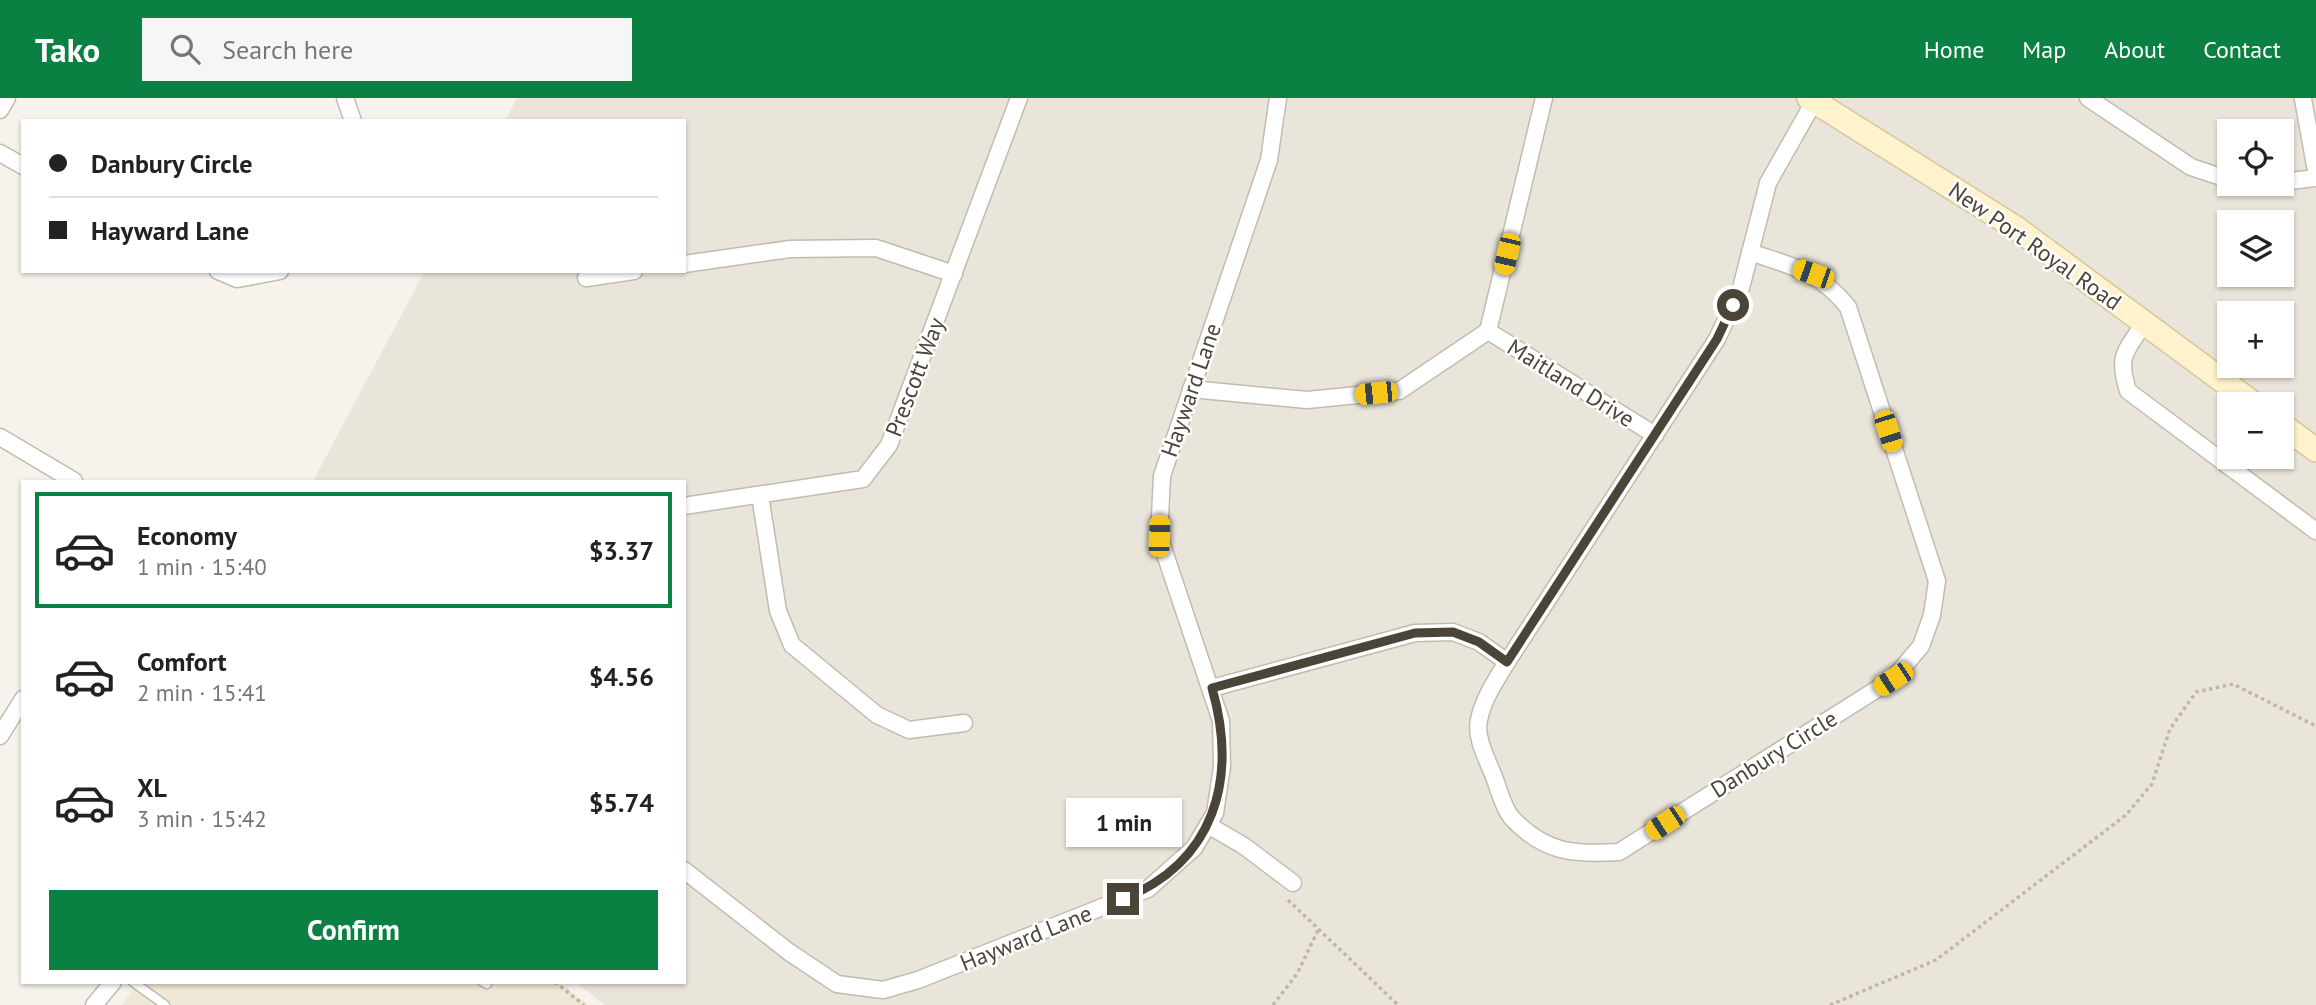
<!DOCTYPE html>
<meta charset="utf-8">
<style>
body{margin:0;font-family:"PT Sans",sans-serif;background:#f6f6f6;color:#222;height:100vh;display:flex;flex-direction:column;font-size:26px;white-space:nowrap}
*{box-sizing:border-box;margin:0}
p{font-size:23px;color:#767676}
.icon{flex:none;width:38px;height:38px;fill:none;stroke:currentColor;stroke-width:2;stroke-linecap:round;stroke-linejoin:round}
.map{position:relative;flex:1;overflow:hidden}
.side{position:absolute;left:21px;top:382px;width:665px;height:504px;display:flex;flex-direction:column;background:#fff;border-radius:0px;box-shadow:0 2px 5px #0004}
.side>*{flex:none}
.top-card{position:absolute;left:21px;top:21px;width:665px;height:154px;border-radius:0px;box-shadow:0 2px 5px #0004;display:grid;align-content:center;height:154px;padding:0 28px;background:#fff}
.controls{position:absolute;left:2217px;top:21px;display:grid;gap:14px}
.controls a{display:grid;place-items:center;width:77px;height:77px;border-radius:0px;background:#fff;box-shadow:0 2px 5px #0004;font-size:35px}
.end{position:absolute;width:32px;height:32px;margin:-16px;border:9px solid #4b4439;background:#fff;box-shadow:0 0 0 4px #fff}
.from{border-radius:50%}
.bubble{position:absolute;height:49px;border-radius:0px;background:#fff;box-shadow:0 2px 5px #0004;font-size:23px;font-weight:800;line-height:49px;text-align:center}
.car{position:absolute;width:21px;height:42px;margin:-21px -10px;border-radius:9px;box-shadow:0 0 5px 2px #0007;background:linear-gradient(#f5c518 24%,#345 0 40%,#f5c518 0 76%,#345 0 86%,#f5c518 0)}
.top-card b{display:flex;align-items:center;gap:24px;height:66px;font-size:26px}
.top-card b+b{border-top:2px solid #e0e0e0}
.top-card i{width:18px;height:18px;background:#222}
ul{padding:12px 0 0;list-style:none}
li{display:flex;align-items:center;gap:21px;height:116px;margin:0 14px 10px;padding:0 14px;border:4px solid transparent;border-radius:0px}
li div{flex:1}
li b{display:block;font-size:26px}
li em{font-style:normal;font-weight:800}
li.selected{border-color:#0b8043}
li>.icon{width:63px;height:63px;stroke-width:1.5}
.action{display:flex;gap:14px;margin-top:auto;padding:14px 28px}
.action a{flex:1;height:80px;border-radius:0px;background:#0b8043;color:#fff;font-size:28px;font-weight:800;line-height:80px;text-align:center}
header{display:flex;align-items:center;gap:42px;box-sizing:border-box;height:98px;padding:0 35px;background:#0b8043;color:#fff}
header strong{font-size:33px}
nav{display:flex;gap:38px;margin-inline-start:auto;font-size:24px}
.search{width:490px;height:63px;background:#f6f6f6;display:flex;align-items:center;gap:18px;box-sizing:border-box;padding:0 24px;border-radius:0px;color:#767676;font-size:26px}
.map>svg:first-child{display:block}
.residential{fill:#eae5da;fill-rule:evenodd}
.education{fill:#efe8d6}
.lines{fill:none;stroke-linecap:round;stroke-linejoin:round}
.lane-casing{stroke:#c2bbae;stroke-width:11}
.street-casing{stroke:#c2bbae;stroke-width:19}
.secondary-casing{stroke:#d6c79b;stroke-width:26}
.path{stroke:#c4b79f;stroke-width:3.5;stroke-dasharray:3.5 3.5;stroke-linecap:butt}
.lane{stroke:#fff;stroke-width:8}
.street{stroke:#fff;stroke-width:16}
.secondary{stroke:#fff3cd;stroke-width:23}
.route{stroke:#4b4439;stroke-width:9}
.labels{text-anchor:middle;stroke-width:5;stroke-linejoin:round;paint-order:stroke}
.street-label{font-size:23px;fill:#4b4439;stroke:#fff}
</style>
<header>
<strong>Tako</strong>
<div class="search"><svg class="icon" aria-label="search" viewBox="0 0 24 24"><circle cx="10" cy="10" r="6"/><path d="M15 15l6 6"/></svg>Search here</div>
<nav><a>Home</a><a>Map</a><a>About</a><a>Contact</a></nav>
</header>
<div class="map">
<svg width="2316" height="907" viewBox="0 0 2316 907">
<rect width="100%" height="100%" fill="#f6f3ec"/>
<path class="residential" d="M517 0H2316V907H605L575 884H684V383H313L425 173H684V23H505ZM2230 33H2282V86H2230ZM2230 124H2282V177H2230ZM2230 215H2282V268H2230ZM2230 306H2282V359H2230Z"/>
<path class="education" d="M139 884H558L588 907H121Z"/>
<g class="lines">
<g class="lane-casing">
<g id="lane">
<path d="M133 884 165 907"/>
<path d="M483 884 487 886"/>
</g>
</g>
<g class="street-casing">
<g id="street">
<path d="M345 0 353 23"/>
<path d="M2088 0 2191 69 2230 82"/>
<path d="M2303 1 2316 73"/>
<path d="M0 12 7 0"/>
<path d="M0 55 23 68"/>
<path d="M2282 84 2316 80"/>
<path d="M1750 154C1793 169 1818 172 1848 209L1937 483 1932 517 1921 548 1893 581 1619 754C1574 757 1544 755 1511 719 1502 708 1498 687 1492 674 1486 659 1475 638 1479 622 1483 601 1496 582 1507 564L1717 241 1741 190 1768 85 1816 0"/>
<path d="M684 166 790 151 876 150 954 176"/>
<path d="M218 173 237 181 280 173"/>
<path d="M586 180 634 173"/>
<path d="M2144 225C2125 255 2117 257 2128 293L2316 433"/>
<path d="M1488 233 1655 337"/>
<path d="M1191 291 1307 302 1399 293 1488 233 1544 0"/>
<path d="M0 339 74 383"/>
<path d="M760 397 778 513 792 547 877 617 909 632 964 625"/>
<path d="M684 408 863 381 889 347 1019 0"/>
<path d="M1212 590 1415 535 1453 534 1479 544 1507 564"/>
<path d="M0 638 23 601"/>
<path d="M1208 727 1244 748 1293 785"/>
<path d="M684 772 789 854 837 886 883 892 918 882 1148 791 1194 750 1215 715 1222 669 1221 623 1159 438 1162 378 1269 62 1278 0"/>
<path d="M94 907 113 884"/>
</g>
</g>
<g class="secondary-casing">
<g id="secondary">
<path d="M1809 0 2016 130 2254 306"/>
<path d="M2282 327 2316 352"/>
</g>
</g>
<g class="path">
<path d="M1288 802 1398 907"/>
<path d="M555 884 584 907"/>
<path d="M1273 907 1297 876 1319 830"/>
<path d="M1830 907 1936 862 2126 717 2152 686 2170 631 2196 594 2233 586 2316 628"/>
</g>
<use href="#lane" class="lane"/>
<use href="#street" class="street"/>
<use href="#secondary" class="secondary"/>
</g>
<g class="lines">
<path class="route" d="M1123 801C1215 764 1238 681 1212 590L1415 535 1453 534 1479 544 1507 564 1717 241 1733 207"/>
</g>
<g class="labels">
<g class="street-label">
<text transform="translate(2035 148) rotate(35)" y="8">New Port Royal Road</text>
<text transform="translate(915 279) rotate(-69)" y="8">Prescott Way</text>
<text transform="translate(1571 285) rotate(32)" y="8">Maitland Drive</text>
<text transform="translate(1191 292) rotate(-71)" y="8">Hayward Lane</text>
<text transform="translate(1774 656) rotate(-32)" y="8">Danbury Circle</text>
<text transform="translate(1026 840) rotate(-22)" y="8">Hayward Lane</text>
</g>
</g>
</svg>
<div class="controls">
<a><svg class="icon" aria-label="locate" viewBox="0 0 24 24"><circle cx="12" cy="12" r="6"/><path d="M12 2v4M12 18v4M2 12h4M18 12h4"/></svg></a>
<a><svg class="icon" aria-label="layers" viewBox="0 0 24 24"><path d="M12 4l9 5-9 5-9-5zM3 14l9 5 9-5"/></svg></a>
<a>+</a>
<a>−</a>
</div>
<i class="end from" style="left:1733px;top:207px"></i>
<i class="end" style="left:1123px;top:801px"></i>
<div class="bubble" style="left:1066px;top:700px;width:116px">1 min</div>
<i class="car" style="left:1507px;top:156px;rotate:193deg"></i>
<i class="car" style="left:1813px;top:176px;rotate:289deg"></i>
<i class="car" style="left:1376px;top:295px;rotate:264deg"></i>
<i class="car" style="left:1888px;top:333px;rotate:162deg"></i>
<i class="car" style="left:1159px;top:438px;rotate:2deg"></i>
<i class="car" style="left:1893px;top:581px;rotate:237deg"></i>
<i class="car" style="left:1665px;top:725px;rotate:237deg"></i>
<div class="top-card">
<b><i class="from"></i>Danbury Circle</b>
<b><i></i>Hayward Lane</b>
</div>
<section class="side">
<ul>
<li class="selected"><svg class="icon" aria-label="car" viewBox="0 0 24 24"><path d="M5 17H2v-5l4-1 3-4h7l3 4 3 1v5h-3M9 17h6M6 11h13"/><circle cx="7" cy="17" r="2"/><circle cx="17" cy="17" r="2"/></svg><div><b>Economy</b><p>1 min · 15:40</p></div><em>$3.37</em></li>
<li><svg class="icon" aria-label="car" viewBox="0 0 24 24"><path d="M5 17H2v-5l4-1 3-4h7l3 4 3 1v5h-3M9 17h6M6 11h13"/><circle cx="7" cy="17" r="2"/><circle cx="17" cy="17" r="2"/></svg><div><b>Comfort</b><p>2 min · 15:41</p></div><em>$4.56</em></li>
<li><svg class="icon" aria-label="car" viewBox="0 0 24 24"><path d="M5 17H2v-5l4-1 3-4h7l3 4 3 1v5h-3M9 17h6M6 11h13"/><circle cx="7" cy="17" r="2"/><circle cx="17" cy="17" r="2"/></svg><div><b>XL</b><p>3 min · 15:42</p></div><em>$5.74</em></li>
</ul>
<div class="action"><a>Confirm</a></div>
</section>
</div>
